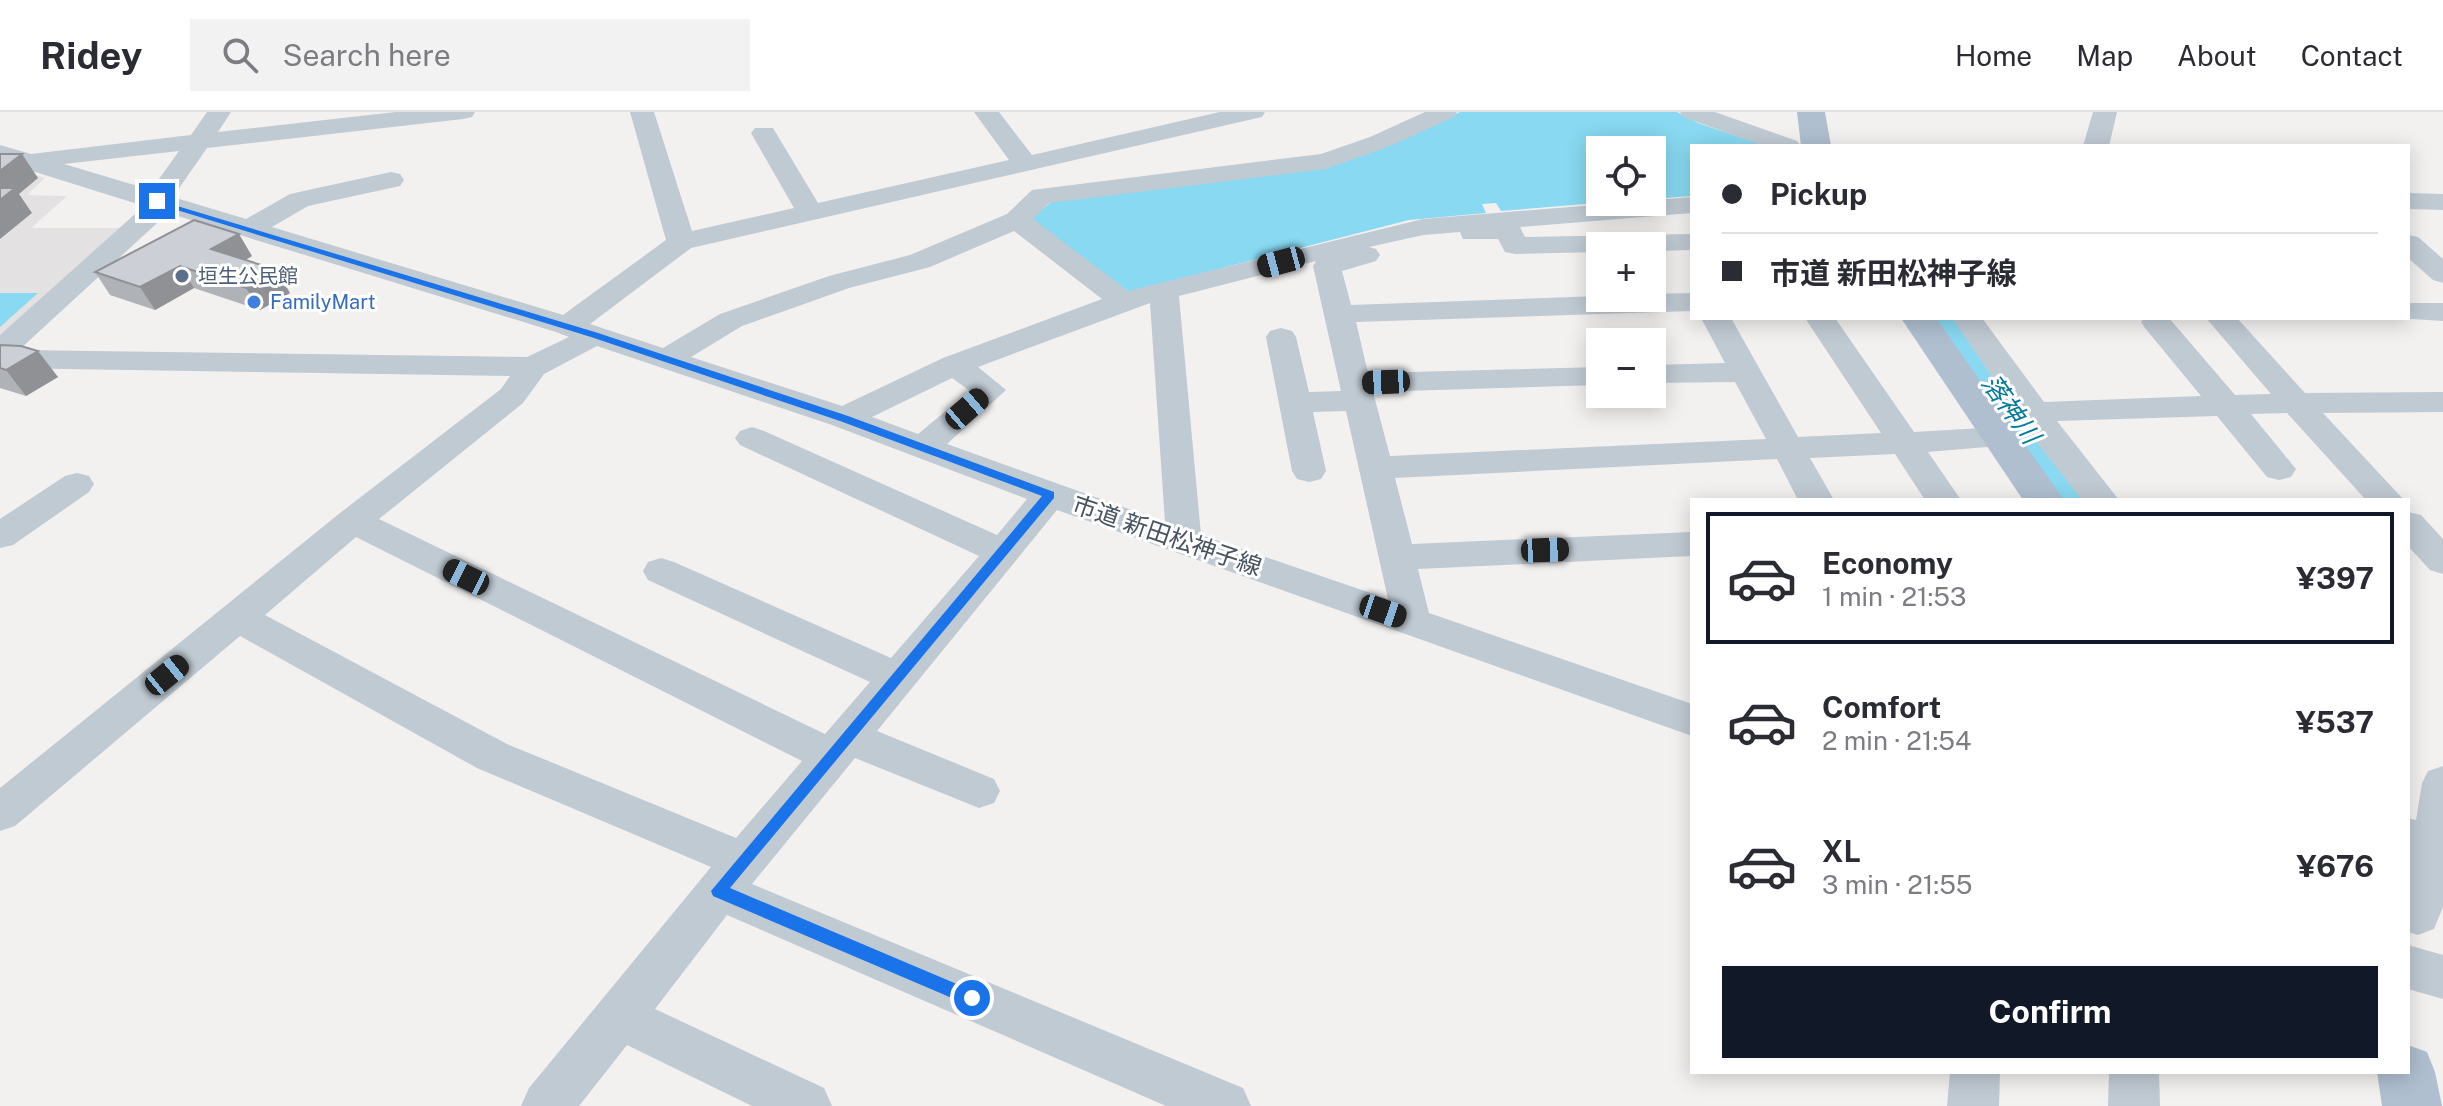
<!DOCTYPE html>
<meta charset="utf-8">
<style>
body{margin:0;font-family:"Public Sans","Noto Sans JP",sans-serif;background:#f2f2f3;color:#2b2b33;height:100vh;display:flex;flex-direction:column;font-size:30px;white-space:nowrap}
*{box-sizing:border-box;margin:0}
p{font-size:26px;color:#7c7c81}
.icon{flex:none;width:44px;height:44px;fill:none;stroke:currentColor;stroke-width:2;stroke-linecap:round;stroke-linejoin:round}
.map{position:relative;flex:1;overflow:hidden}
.panel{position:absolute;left:1690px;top:386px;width:720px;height:576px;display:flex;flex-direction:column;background:#fff;border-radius:0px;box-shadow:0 4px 20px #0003}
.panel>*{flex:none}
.top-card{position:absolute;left:1690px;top:32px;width:720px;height:176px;border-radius:0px;box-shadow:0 4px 20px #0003;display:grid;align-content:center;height:176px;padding:0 32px;background:#fff}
.tools{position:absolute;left:1586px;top:24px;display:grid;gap:16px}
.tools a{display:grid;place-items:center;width:80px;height:80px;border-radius:0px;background:#fff;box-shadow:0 4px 20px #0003;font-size:40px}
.end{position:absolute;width:36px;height:36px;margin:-18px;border:10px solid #1a73e8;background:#fff;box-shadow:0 0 0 4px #fff}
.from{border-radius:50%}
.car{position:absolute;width:24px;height:48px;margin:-24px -12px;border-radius:10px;box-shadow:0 0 6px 2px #0007;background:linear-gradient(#222 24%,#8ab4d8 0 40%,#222 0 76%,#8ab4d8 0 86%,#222 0)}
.top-card b{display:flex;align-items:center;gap:28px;height:76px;font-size:30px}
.top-card b+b{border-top:2px solid #e1e1e2}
.top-card i{width:20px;height:20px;background:#2b2b33}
ul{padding:14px 0 0;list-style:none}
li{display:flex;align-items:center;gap:24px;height:132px;margin:0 16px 12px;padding:0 16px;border:4px solid transparent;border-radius:0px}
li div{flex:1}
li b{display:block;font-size:30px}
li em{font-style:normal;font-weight:700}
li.selected{border-color:#111827}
li>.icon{width:72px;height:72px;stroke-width:1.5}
.action{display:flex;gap:16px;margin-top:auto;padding:16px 32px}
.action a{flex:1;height:92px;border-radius:0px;background:#111827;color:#fff;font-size:32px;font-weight:700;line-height:92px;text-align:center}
header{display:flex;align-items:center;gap:48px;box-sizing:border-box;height:112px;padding:0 40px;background:#fff;border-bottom:2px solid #e1e1e2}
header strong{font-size:38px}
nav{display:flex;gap:44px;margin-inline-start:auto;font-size:28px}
.search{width:560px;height:72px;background:#f2f2f3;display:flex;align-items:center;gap:20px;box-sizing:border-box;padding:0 28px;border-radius:0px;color:#7c7c81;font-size:30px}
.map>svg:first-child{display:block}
.education{fill:#e4e1e2}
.water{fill:#88d9f1}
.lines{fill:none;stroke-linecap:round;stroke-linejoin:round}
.river{fill:#88d9f1;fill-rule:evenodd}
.minor{fill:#c0cad3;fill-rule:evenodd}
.major{fill:#afbfd0;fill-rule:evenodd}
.wall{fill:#afb2b7}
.shaded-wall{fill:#8f9195}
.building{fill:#cccfd5;stroke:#8f9195;stroke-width:2}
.route{fill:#1a73e8}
.service-dot{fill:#5c6f8a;stroke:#fff;stroke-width:3}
.shop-dot{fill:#3f7fe0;stroke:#fff;stroke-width:3}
.labels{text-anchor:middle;stroke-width:6;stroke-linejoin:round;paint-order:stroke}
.far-service-label{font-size:20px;fill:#4e5e75;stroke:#fff;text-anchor:start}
.far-shop-label{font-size:20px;fill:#366cbe;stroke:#fff;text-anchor:start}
.street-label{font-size:24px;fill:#47535f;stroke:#fff}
.water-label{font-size:26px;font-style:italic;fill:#077a9c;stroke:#fff}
</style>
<header>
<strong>Ridey</strong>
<div class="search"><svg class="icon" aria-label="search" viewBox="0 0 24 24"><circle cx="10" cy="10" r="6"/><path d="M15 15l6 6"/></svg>Search here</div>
<nav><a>Home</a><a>Map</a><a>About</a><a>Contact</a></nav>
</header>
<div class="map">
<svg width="2443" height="994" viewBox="0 0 2443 994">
<rect width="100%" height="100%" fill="#f3f0f0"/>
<path class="education" d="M0 55H11L45 66 27 83 67 84 31 116H121L0 230Z"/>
<g class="water">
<path d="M1460 0H1677L1698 11 1766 34H1692V84L1652 87V38H1600V90H1610L1501 99 1496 91 1482 92 1486 101 1409 108 1129 180 1031 107 1051 90 1389 32Z"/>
<path d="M0 181H38L0 215Z"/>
</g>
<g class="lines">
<path class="river" d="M1923 206H1965L2029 295 2102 388H2053L1997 315Z"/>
<g class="minor">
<path d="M207 0H231L218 20 396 0H475L472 5 463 7 207 36 173 85 246 107 290 82 391 60 400 62 404 68 400 74 308 94 272 115 563 203 666 128 630 0H654L692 119 794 96 751 21 755 16H773L818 91 1009 48 974 0H999L1032 43 1220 0H1265L1262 5 1253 7 691 136 590 212 663 236 720 202 829 164 910 143 1007 102 1032 78 1321 42 1370 25 1425 0H1457L1454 5 1388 35 1325 57 1049 91 1033 107 1128 179 1423 107 1692 85V101L1520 115 1525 125 1692 122V138L1652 139V134H1600V140L1515 142 1505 140 1498 127H1463L1460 120 1423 123 1369 135 1376 137 1380 143 1376 149 1342 159 1351 193 1600 184 1652 186V182L1692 181V199L1356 210 1368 261 1600 255V273L1373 280 1390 344 1766 327 1735 270 1652 271V253L1725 251 1701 206H1731L1798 325 1881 321 1805 206H1835L1914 320 1999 315 2011 319 2016 326 2011 333 1928 340 1961 388H1925L1895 342 1810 346 1834 388H1798L1777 347 1395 366 1412 432 1692 420V444L1418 457 1429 501 1692 592V624L1057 398 877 619 994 667 1000 679 994 691 979 696 855 646 752 772 1243 976 1251 994H1166L727 803 655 897 824 976 832 994H752L627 933 579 994H521L529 976 711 755 477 656 240 524 15 714 0 719V676L340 401 501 277 510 264 0 256V223L144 94 0 49V33L31 42 191 23ZM179 39 151 78 64 52ZM168 101 556 220 569 225 527 245 19 238ZM1014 119 1102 187 943 246 842 294 691 245 742 214 849 176 930 155ZM1316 149 1313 154 1341 279 1309 280 1296 225 1292 219 1281 216 1270 219 1266 225 1292 359 1297 367 1309 370 1321 367 1326 359 1313 300 1346 299 1388 487 1201 423 1179 184ZM1150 191 1165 410 947 332 1006 278 978 255ZM597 234 832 313 1027 387 997 423 764 319 752 315 740 319 735 326 740 333 979 444 891 546 674 450 661 446 648 450 643 459 648 468 870 570 825 622 379 407 523 291 544 262ZM952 266 970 279 918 322 872 305ZM356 425 802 649 736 726 507 632 265 503Z"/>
<path d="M1680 0H1715L1797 29 1801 34H1764L1683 5Z"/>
<path d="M2093 0H2117L2109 34H2083Z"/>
<path d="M2408 81 2443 82V98L2408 97Z"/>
<path d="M2408 123 2418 125 2443 147V171L2433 168 2408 146Z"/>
<path d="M2408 191H2443V209L2397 206H2408Z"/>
<path d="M1952 206H1982L2044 290 2201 284 2145 216 2141 210 2144 206H2169L2235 283 2271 282 2206 206H2237L2305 281 2443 280V300L2323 301 2404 388H2366L2287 301 2251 302 2296 357 2291 365 2279 368 2267 365 2217 304 2057 309 2119 388H2082L2038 332Z"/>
<path d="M77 361 89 364 94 372 89 380 13 433 0 436V407L65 364Z"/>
<path d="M2408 400 2421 403 2443 427V462L2430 458 2408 434Z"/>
<path d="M2443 654V795L2434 817 2418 823 2408 820V706L2416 708 2422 671 2428 659Z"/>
<path d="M2408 833 2443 843V887L2408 877Z"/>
<path d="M1950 960H2000L1999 994H1947Z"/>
<path d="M2109 960H2159L2160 994H2108Z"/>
</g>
<g class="major">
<path d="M1797 0H1825L1831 34H1801Z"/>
<path d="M1901 206H1936L2064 388H2023Z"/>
<path d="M2408 933 2427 940 2435 960 2442 994H2382L2377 960H2408Z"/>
</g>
</g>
<g class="wall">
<path d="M252 144 246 148 290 181 260 198 194 176 155 198 110 183 95 160Z"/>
<path d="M0 233 58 265 26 284 0 276Z"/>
</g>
<g class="shaded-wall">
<path d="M22 42 38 66 19 82 32 101 0 127V59Z"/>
<path d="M239 122 252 144 225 159 211 137Z"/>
<path d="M180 154 194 176 155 198 140 175Z"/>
<path d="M277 158 290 181 260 198 246 176Z"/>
<path d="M38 239 58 265 26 284 6 258Z"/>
</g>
<g class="building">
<path d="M0 42H22L0 59Z"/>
<path d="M0 76H15L0 88Z"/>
<path d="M194 108 239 122 211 137 277 158 246 176 180 154 140 175 95 160Z"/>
<path d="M0 233 21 234 38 239 6 258 0 256Z"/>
</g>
<path class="route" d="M154 87 598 221 848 304 1054 380V386L730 776 978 881 980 886 978 892H966L713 784 711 779 1042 384 840 309 591 225 154 91Z"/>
<circle class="service-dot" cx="182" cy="164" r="8"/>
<circle class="shop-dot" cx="254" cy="190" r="8"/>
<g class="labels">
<g class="far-service-label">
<text x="198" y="171">垣生公民館</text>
</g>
<g class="far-shop-label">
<text x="270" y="197">FamilyMart</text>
</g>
<g class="street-label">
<text transform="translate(1167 424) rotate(19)" y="8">市道 新田松神子線</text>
</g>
<g class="water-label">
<text transform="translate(2011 297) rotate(54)" y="9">落神川</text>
</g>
</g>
</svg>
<div class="tools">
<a><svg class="icon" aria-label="locate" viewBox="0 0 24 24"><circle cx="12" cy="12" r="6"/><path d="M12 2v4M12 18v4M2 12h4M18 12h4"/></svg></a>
<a>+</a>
<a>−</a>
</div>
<i class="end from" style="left:972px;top:886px"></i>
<i class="end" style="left:157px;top:89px"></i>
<i class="car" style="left:1281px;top:150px;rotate:255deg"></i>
<i class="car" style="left:1386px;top:270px;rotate:268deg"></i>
<i class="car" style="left:967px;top:297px;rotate:49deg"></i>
<i class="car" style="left:1545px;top:438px;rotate:88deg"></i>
<i class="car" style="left:466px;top:465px;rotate:296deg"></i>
<i class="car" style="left:1383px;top:499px;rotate:109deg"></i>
<i class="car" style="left:167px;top:563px;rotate:51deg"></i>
<div class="top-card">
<b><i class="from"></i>Pickup</b>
<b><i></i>市道 新田松神子線</b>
</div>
<section class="panel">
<ul>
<li class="selected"><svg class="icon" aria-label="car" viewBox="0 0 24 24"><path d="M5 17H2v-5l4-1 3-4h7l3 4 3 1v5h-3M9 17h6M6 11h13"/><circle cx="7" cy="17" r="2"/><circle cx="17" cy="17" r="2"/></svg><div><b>Economy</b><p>1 min · 21:53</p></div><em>¥397</em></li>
<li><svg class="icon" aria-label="car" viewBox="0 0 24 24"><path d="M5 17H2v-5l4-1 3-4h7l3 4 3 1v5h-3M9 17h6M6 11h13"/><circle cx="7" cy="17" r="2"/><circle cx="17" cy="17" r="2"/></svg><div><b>Comfort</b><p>2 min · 21:54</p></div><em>¥537</em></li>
<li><svg class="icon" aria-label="car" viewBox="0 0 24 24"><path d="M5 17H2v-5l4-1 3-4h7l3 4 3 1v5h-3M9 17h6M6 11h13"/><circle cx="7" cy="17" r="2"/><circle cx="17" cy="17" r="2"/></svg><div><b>XL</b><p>3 min · 21:55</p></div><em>¥676</em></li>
</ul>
<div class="action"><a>Confirm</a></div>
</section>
</div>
